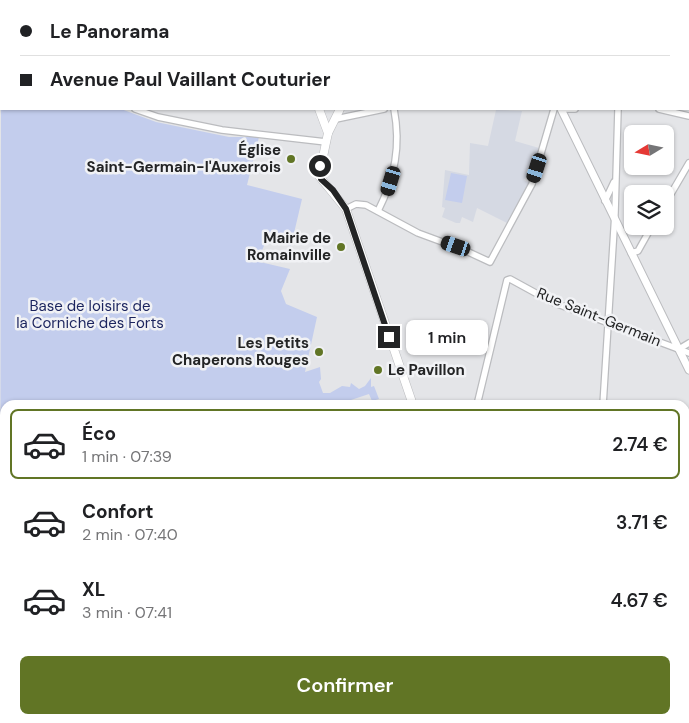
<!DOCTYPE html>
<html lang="fr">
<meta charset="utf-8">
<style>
body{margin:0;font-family:"DM Sans",sans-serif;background:#f2f2f2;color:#202124;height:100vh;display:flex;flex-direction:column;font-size:19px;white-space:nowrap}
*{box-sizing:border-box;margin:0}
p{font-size:16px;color:#757577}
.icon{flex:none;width:28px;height:28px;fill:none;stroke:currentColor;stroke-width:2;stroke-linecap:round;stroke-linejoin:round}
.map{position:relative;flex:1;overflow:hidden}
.panel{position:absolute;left:0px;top:400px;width:690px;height:324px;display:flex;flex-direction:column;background:#fff;border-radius:15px 15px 0 0;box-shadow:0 1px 4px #0004}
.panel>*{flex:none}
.hud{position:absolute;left:0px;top:0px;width:690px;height:110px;box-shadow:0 1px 4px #0004;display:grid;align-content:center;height:110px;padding:0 20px;background:#fff}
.needle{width:32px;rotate:260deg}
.buttons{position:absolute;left:624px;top:125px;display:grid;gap:10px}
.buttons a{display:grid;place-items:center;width:50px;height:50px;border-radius:8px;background:#fff;box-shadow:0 1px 4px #0004;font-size:25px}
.end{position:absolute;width:22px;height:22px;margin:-11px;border:6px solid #232425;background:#fff;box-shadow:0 0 0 2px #fff}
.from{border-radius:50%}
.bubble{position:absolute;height:35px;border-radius:8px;background:#fff;box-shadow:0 1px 4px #0004;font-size:16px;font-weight:600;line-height:35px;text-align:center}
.car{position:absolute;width:15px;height:30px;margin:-15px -8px;border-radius:6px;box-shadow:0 0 4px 1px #0007;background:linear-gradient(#222 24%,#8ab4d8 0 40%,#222 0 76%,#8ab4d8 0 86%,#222 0)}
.hud b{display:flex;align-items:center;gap:18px;height:48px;font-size:19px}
.hud b+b{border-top:1px solid #e0e0e0}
.hud i{width:12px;height:12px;background:#202124}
ul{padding:9px 0 0;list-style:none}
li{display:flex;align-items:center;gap:15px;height:70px;margin:0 10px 8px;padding:0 10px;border:2px solid transparent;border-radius:8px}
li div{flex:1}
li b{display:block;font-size:19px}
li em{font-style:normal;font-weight:600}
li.active{border-color:#617525}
li>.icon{width:45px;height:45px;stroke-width:1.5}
.action{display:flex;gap:10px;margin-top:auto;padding:10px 20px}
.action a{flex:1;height:58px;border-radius:8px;background:#617525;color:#fff;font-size:20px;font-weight:600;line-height:58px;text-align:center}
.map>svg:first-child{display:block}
.built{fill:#d5d9e3}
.green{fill:#c3cded}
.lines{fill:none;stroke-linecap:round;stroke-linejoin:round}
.minor-casing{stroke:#bbbcbf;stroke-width:8}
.tertiary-casing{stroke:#bbbcbf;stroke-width:9}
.secondary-casing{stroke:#bbbcbf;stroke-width:9}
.minor{stroke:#fff;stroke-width:5.5}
.tertiary{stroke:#fff;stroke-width:7}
.secondary{stroke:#fff;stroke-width:8}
.route{stroke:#232425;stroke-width:6}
.poi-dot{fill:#617525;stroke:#f1f2f5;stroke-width:2}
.labels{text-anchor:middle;stroke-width:5;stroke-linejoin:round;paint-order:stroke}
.poi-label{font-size:15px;font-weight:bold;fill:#232425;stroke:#f1f2f5;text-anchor:end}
.park-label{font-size:15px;fill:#1b245e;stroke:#f1f2f5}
.street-label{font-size:15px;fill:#232425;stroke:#f1f2f5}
</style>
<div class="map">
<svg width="689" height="723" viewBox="0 0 689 723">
<rect width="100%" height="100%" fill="#e4e5e8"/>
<path class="built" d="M496 110 522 111 515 141 539 148 535 163 530 164 526 171 528 173 524 180 529 183 528 186 507 223 477 208 473 222 462 217 460 223H456L442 217 445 208 442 207 445 170 469 175 470 143 488 146Z"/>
<g class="green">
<path d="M0 0H173L1 1V58Z"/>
<path d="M1 109H121L156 122 229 137H259L247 185 302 199 291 246 266 241 260 255V262L290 269 281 291 286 304 317 317 305 372 320 367 321 379 319 382 323 393H330L342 386 350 387 351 383 359 389 365 386 371 378V387L374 386 379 399 372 401 369 394 336 405H5V711L0 710Z"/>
<path d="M451 173 467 176 462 203 445 200Z"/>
<path d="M23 719H340L339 723H26Z"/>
</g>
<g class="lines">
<g class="minor-casing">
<g id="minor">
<path d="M233 0 234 1"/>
<path d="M205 1 206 0"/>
<path d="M541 1 542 0"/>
<path d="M624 1V0"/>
<path d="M0 76 1 77"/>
<path d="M0 94 1 89"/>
<path d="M135 109 158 117 222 130 326 142"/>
<path d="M562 109H575"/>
<path d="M659 109 689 116"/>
<path d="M336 119 384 109"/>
<path d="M605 201 614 182"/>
<path d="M665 204 689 163"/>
<path d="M346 209 356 204 366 205 418 233 464 250 490 262 532 184 554 109"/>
<path d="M378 211C395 177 401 146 394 109"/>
<path d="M631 253 638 251 652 226"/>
<path d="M679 349 689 343"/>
<path d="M477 405 507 280 510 279 552 302 689 353"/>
<path d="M603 405 615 213 618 109"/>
<path d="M685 620 689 599"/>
<path d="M685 662H689"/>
<path d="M685 706H689"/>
<path d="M0 713 5 715"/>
<path d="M6 719 15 723"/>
<path d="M398 719 399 723"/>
<path d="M577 719 589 723"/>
<path d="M346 723 347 719"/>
<path d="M363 723V719"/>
<path d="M515 723 516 719"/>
<path d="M610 723 616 719"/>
<path d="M662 723 663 719"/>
</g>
</g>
<g class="tertiary-casing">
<g id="tertiary">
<path d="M508 0 509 1"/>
<path d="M561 109 689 370"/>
</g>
</g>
<g class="secondary-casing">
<g id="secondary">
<path d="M317 1V0"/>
<path d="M373 1 374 0"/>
<path d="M319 109 328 133"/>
<path d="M340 109 328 133 319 176 346 209 413 405"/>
<path d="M624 719 627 723"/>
</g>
</g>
<use href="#minor" class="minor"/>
<use href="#tertiary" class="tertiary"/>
<use href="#secondary" class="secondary"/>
</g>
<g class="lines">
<path class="route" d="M320 166 321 179 333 190 346 209 389 337"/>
</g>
<g class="poi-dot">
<circle cx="291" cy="159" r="5"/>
<circle cx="341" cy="247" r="5"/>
<circle cx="319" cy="352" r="5"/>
<circle cx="378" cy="370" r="5"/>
</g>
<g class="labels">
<g class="poi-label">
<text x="281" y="155">Église<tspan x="281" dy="17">Saint-Germain-l'Auxerrois</tspan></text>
<text x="331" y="243">Mairie de<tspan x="331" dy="17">Romainville</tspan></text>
<text x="309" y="348">Les Petits<tspan x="309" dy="17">Chaperons Rouges</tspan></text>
<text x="388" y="375" text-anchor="start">Le Pavillon</text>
</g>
<g class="park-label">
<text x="90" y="311">Base de loisirs de<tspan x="90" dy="17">la Corniche des Forts</tspan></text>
</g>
<g class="street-label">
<text transform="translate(599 317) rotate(22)" y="5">Rue Saint-Germain</text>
</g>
</g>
</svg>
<div class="buttons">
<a><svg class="needle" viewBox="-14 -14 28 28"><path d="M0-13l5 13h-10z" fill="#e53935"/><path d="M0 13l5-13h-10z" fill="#757577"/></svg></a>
<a><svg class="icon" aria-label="layers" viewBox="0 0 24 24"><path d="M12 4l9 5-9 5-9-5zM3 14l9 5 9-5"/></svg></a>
</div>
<i class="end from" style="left:320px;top:166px"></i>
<i class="end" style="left:389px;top:337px"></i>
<div class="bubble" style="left:406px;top:320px;width:82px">1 min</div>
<i class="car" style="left:537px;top:168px;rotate:198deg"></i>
<i class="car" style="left:391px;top:181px;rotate:197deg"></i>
<i class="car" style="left:456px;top:246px;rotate:289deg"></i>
<div class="hud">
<b><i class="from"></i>Le Panorama</b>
<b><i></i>Avenue Paul Vaillant Couturier</b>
</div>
<section class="panel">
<ul>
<li class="active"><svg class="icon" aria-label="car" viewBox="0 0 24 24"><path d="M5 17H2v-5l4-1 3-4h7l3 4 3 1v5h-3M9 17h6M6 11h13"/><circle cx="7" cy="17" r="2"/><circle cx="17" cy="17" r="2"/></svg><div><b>Éco</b><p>1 min · 07:39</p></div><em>2.74 €</em></li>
<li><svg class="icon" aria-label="car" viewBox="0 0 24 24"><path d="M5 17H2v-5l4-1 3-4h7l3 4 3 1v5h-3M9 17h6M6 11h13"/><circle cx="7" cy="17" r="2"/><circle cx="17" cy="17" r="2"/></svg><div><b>Confort</b><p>2 min · 07:40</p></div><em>3.71 €</em></li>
<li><svg class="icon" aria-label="car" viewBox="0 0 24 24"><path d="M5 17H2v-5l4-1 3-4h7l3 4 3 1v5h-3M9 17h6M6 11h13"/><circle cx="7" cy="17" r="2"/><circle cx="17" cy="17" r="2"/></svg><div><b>XL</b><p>3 min · 07:41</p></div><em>4.67 €</em></li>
</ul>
<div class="action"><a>Confirmer</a></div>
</section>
</div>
